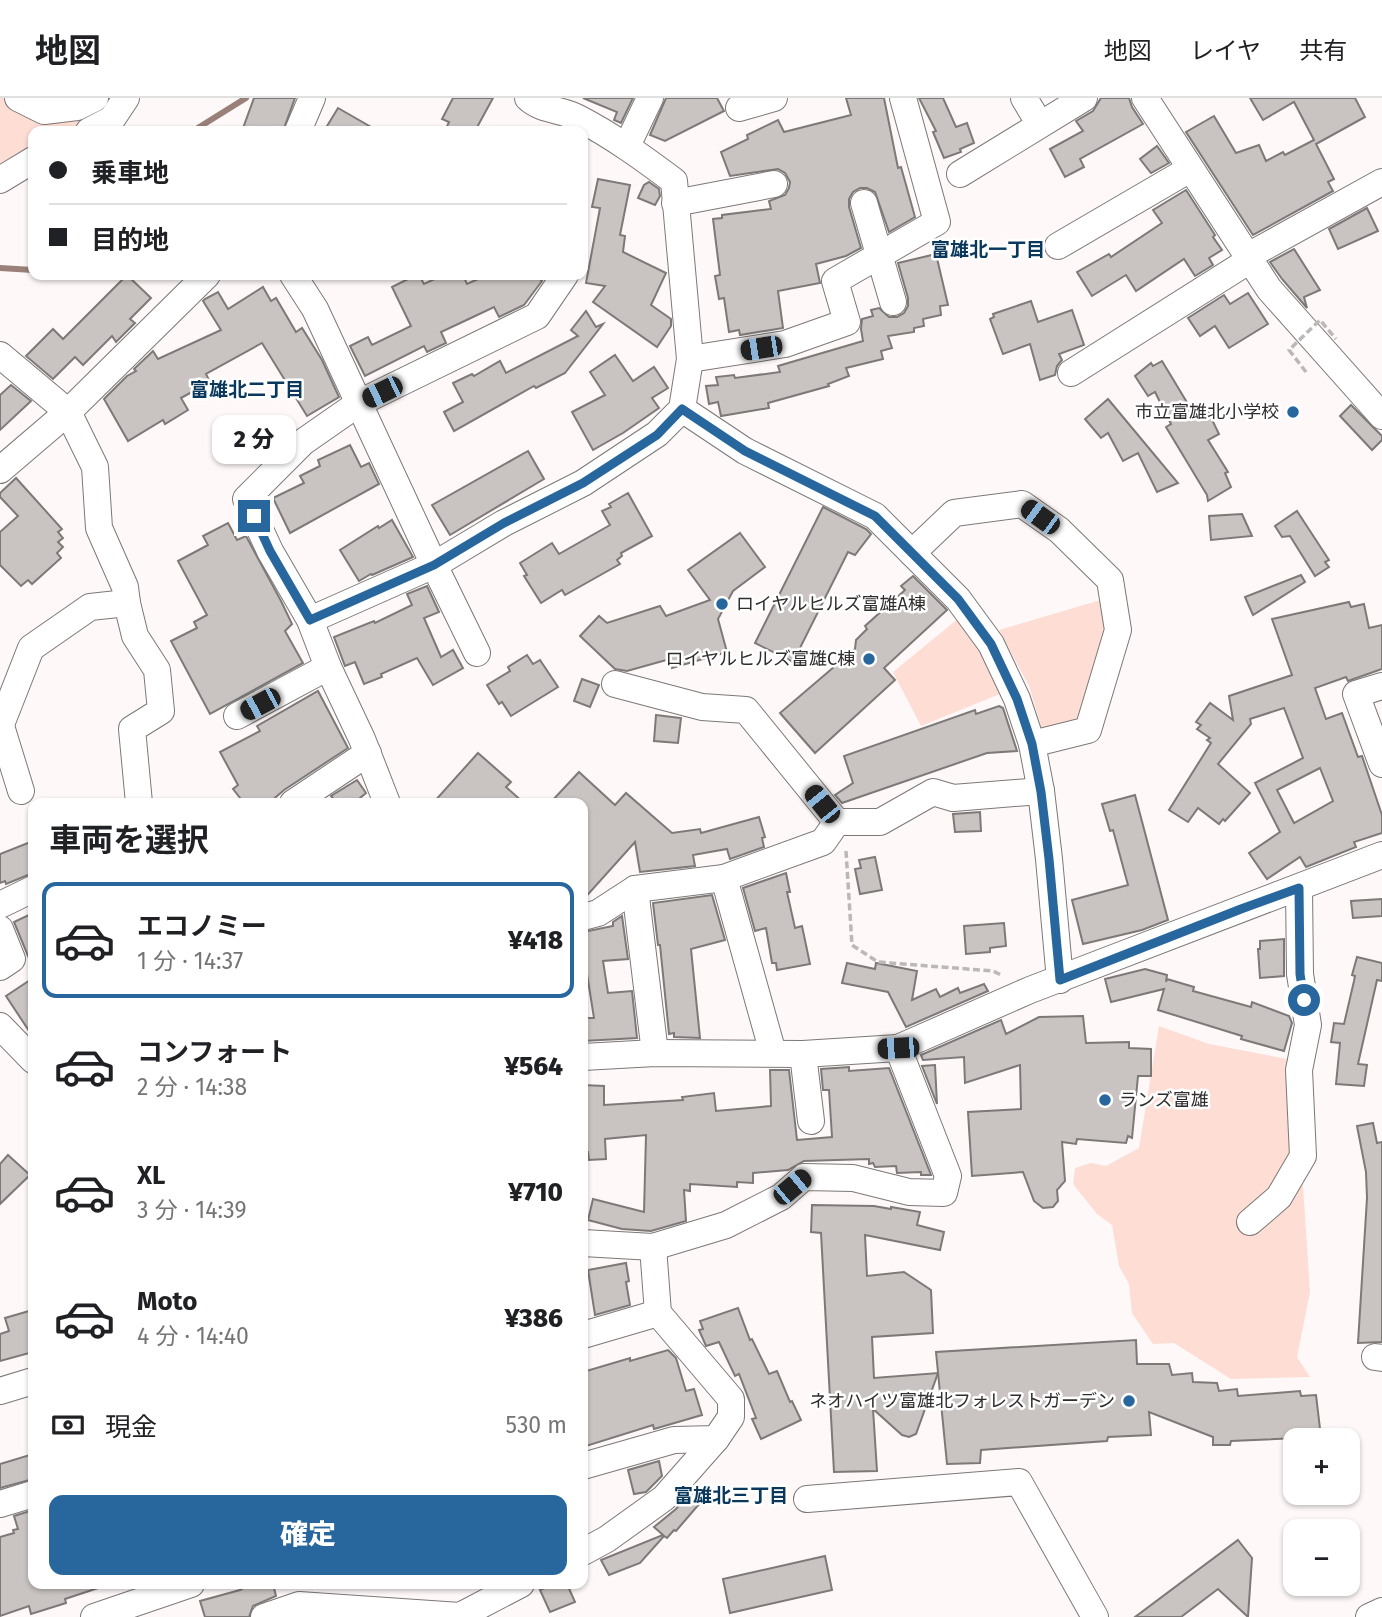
<!DOCTYPE html>
<html lang="ja">
<meta charset="utf-8">
<style>
body{margin:0;font-family:"Fira Sans","Noto Sans JP",sans-serif;background:#f6f6f6;color:#202124;height:100vh;display:flex;flex-direction:column;font-size:26px;white-space:nowrap}
*{box-sizing:border-box;margin:0}
p{font-size:23px;color:#757577}
.icon{flex:none;width:38px;height:38px;fill:none;stroke:currentColor;stroke-width:2;stroke-linecap:round;stroke-linejoin:round}
.map{position:relative;flex:1;overflow:hidden}
.sheet{position:absolute;left:28px;top:700px;width:560px;height:791px;display:flex;flex-direction:column;background:#fff;border-radius:14px;box-shadow:0 2px 5px #0004}
.sheet>*{flex:none}
.hud{position:absolute;left:28px;top:28px;width:560px;height:154px;border-radius:14px;box-shadow:0 2px 5px #0004;display:grid;align-content:center;height:154px;padding:0 21px;background:#fff}
.buttons{position:absolute;left:1283px;top:1330px;display:grid;gap:14px}
.buttons a{display:grid;place-items:center;width:77px;height:77px;border-radius:14px;background:#fff;box-shadow:0 2px 5px #0004;font-size:35px}
.end{position:absolute;width:32px;height:32px;margin:-16px;border:9px solid #27679d;background:#fff;box-shadow:0 0 0 4px #fff}
.from{border-radius:50%}
.bubble{position:absolute;height:49px;border-radius:14px;background:#fff;box-shadow:0 2px 5px #0004;font-size:23px;font-weight:800;line-height:49px;text-align:center}
.car{position:absolute;width:21px;height:42px;margin:-21px -10px;border-radius:9px;box-shadow:0 0 5px 2px #0007;background:linear-gradient(#222 24%,#8ab4d8 0 40%,#222 0 76%,#8ab4d8 0 86%,#222 0)}
.hud b{display:flex;align-items:center;gap:24px;height:66px;font-size:26px}
.hud b+b{border-top:2px solid #e0e0e0}
.hud i{width:18px;height:18px;background:#202124}
ul{padding:0;list-style:none}
li{display:flex;align-items:center;gap:21px;height:116px;margin:0 14px 10px;padding:0 7px;border:4px solid transparent;border-radius:14px}
li div{flex:1}
li b{display:block;font-size:26px}
li em{font-style:normal;font-weight:800}
li.on{border-color:#27679d}
li>.icon{width:63px;height:63px;stroke-width:1.5}
h2{padding:0 21px;font-size:32px;line-height:84px}
.pay{display:flex;align-items:center;gap:18px;height:77px;padding:0 21px;font-size:26px}
.pay p{margin-inline-start:auto}
.action{display:flex;gap:14px;margin-top:auto;padding:14px 21px}
.action a{flex:1;height:80px;border-radius:14px;background:#27679d;color:#fff;font-size:28px;font-weight:800;line-height:80px;text-align:center}
header{display:flex;align-items:center;gap:42px;box-sizing:border-box;height:98px;padding:0 35px;background:#fff;border-bottom:2px solid #e0e0e0}
header strong{font-size:33px}
nav{display:flex;gap:38px;margin-inline-start:auto;font-size:24px}
.map>svg:first-child{display:block}
.green{fill:#fdddd4}
.lines{fill:none;stroke-linecap:round;stroke-linejoin:round}
.stream{stroke:#99817a;stroke-width:6}
.building{fill:#c9c4c2;stroke:#7d7978;stroke-width:2;fill-rule:evenodd}
.minor-casing{stroke:#7c7877;stroke-width:28}
.path{stroke:#bcb8b7;stroke-width:3.5;stroke-dasharray:7 3.5;stroke-linecap:butt}
.minor{stroke:#fff;stroke-width:26}
.path-bridge{stroke:#bcb8b7;stroke-width:3.5;stroke-dasharray:7 3.5;stroke-linecap:butt}
.route{stroke:#27679d;stroke-width:9}
.poi-dot{fill:#27679d;stroke:#fff;stroke-width:2.5}
.labels{text-anchor:middle;stroke-width:5;stroke-linejoin:round;paint-order:stroke}
.poi-label{font-size:18px;fill:#2f2d2c;stroke:#fff;text-anchor:end}
.neighbourhood-label{font-size:19px;font-weight:bold;fill:#09385c;stroke:#fff}
</style>
<header>
<strong>地図</strong>
<nav><a>地図</a><a>レイヤ</a><a>共有</a></nav>
</header>
<div class="map">
<svg width="1382" height="1519" viewBox="0 0 1382 1519">
<rect width="100%" height="100%" fill="#fef9f8"/>
<g class="green">
<path d="M0 0H120L106 13 66 33H33V50L0 69Z"/>
<path d="M1104 501 1111 531 1080 623 1042 631 1029 588 999 532Z"/>
<path d="M959 520 983 557 1000 596 921 628 893 574Z"/>
<path d="M1159 928 1209 946 1287 961 1286 984 1303 1088 1310 1194 1297 1259 1310 1279 1231 1281 1174 1245 1153 1246 1132 1215 1129 1186 1119 1168 1112 1127 1097 1116 1073 1086 1075 1070 1091 1065 1106 1068 1139 1050Z"/>
</g>
<g class="lines">
<g class="stream">
<path d="M193 33 246 0"/>
<path d="M0 170 33 172"/>
</g>
</g>
<g class="building">
<path d="M254 0H295L283 33H242Z"/>
<path d="M453 0H493L475 33H445L449 24 442 21Z"/>
<path d="M583 0H633L621 25 614 22 617 14Z"/>
<path d="M666 0H717L724 13 665 43 650 37Z"/>
<path d="M846 0H884L898 70 901 69 915 119 889 134 875 94 867 90H860L853 94 849 101V109L861 150 846 158 816 166 820 185 778 193 783 230 740 237 739 232 729 234 724 200 719 201 715 178 720 177 713 121 722 120V117L771 111 769 103 785 97 789 90 790 84 785 75 778 71 730 78 721 54 748 41 747 37 778 22 784 34 851 17Z"/>
<path d="M919 0H943L956 29 967 25 974 45 960 51 961 54 944 60 933 34 936 33Z"/>
<path d="M1101 0H1129L1132 9 1143 26 1080 61 1084 69 1065 79 1050 51 1083 33 1076 23 1093 13Z"/>
<path d="M1250 0H1355L1365 19 1316 46 1334 81 1328 84 1333 93 1253 137 1186 34 1214 18 1236 55 1259 47 1266 63 1283 54 1285 57 1314 42 1294 4 1263 22Z"/>
<path d="M338 10 378 33H324Z"/>
<path d="M1157 48 1169 65 1151 75 1140 61Z"/>
<path d="M598 81 630 87 620 137 625 138 623 154 666 175 651 207 671 221V228L657 249 593 204 605 188 586 185 600 110 592 109Z"/>
<path d="M649 84 659 91 660 98 655 107 638 100 644 87Z"/>
<path d="M1186 92 1215 137 1213 139 1222 152 1209 160 1213 167 1195 178 1184 161 1136 193 1126 177 1092 198 1077 174 1109 156 1111 159 1162 125 1153 112Z"/>
<path d="M1367 110 1378 133 1338 151 1329 131Z"/>
<path d="M1294 151 1320 192 1304 199 1307 210 1282 181 1270 164Z"/>
<path d="M936 156 948 207 940 208 941 217 923 221 924 228 914 230V234L888 238 892 250 881 253 883 261 846 270 849 278 828 286 829 288 768 305 769 310 721 318 718 304 709 306 706 288 718 287 716 279 734 277 735 280 780 274 778 268 863 243 861 231 862 221 873 218 871 212 879 210 889 219H897L904 215 908 208V200L898 165Z"/>
<path d="M127 177 151 200 130 221 135 225 116 244 112 238 83 267 75 259 53 281 26 258 53 231 63 241Z"/>
<path d="M416 177H419L424 186 443 177H463L467 186 487 177H535L542 183 524 207 499 219 494 209 473 219 441 234 446 245 427 254 424 248 365 278 350 248 368 239 372 247 411 228 392 189Z"/>
<path d="M263 189 271 203 276 200 296 234 302 230 322 262 339 299 307 318 262 245 206 276 210 284 181 300 188 312 165 326 163 322 128 343 104 301 127 278 136 273 134 271 153 253 158 261 221 232 203 203 205 201 218 194 228 211Z"/>
<path d="M1248 195 1268 226 1229 250 1215 228 1200 238 1188 220 1224 197 1230 206Z"/>
<path d="M1031 203 1038 224 1072 212 1084 247 1059 256 1062 262 1057 268 1055 277 1040 282 1030 246 1003 256 990 221 994 219 993 216Z"/>
<path d="M586 213 596 229 603 226 565 275 536 290 534 288 454 333 444 314 463 304 453 285 472 276 474 278 500 263 506 275 578 238 571 232Z"/>
<path d="M615 257 633 283 654 269 668 290 652 300 659 310 623 335 593 352 572 314 605 297 590 274Z"/>
<path d="M1162 263 1191 311 1204 305 1219 336 1208 342 1228 374 1225 375 1231 389 1208 403 1207 397 1166 329 1171 326 1155 294 1148 298 1135 278 1151 265 1153 268Z"/>
<path d="M11 287 31 303 0 332V297Z"/>
<path d="M1108 301 1178 385 1157 394 1138 355 1123 363 1108 335 1101 340 1085 321Z"/>
<path d="M1351 307 1382 338V342L1372 352 1340 318Z"/>
<path d="M350 347 361 369 369 365 379 386 290 435 273 400 304 385 300 378 320 368 318 362Z"/>
<path d="M528 353 544 381 450 437 432 407Z"/>
<path d="M16 380 62 431 58 434 63 440 58 444 63 449 57 455 61 460 32 486 28 482 21 488 0 467V434L18 418 0 399V395Z"/>
<path d="M628 395 652 438 621 455 622 458 617 462 620 466 565 497 562 492 541 505 524 478 527 477 520 465 552 445 559 456 610 427 602 413 611 409 609 406Z"/>
<path d="M823 409 866 431 871 436 855 457 848 454 793 564 755 545Z"/>
<path d="M1297 413 1329 462 1325 464 1329 469 1315 478 1290 438 1282 439 1275 428Z"/>
<path d="M1242 416 1252 438 1211 442 1209 418Z"/>
<path d="M392 422 413 459 372 477 371 476 359 483 340 452 378 428 379 430Z"/>
<path d="M228 425 237 442 246 438 281 503 292 526 285 533 303 565 210 616 171 543 197 530 194 524 207 517 178 463 208 447 203 438Z"/>
<path d="M740 435 765 469 733 493 718 521 727 554 672 570 670 561 627 573 615 571 580 538 599 518 607 525 660 508 666 518 710 502 688 472Z"/>
<path d="M1301 477 1305 484 1253 517 1245 499Z"/>
<path d="M913 478 947 512 884 570 895 582 815 655 780 615 855 551 856 542 867 531 865 528 905 492 901 488Z"/>
<path d="M427 488 439 514 424 520 441 559 453 552 463 570 433 587 417 560 381 576 382 579 364 586 355 564 345 568 334 539 374 523 375 525 412 507 407 496Z"/>
<path d="M1349 504 1351 509 1364 506 1369 530 1382 527V571L1348 583 1346 579 1315 590 1326 621 1342 615 1358 659 1362 658 1382 717V735L1354 744 1356 749 1306 769 1300 759 1267 781 1249 755 1280 734 1255 685 1303 660 1284 610 1250 621 1251 626 1218 666 1250 695 1225 723 1223 721 1219 726 1198 710 1188 724 1169 712 1211 645 1207 642 1210 640 1197 631 1201 627 1196 624 1210 605 1233 622 1229 598 1292 577 1272 521ZM1320 670 1333 703 1294 725 1277 692Z"/>
<path d="M527 557 533 566 540 562 558 589 511 618 502 604 499 606 487 587 510 573 508 569Z"/>
<path d="M582 581 599 587 590 609 574 603Z"/>
<path d="M318 593 348 650 284 692 269 705H244L233 691 238 687 220 654 260 633 257 628Z"/>
<path d="M999 608 1003 610 1017 653 987 655 842 705 835 697 853 685 844 658 975 612 976 616Z"/>
<path d="M656 617 681 620 678 645 654 643Z"/>
<path d="M478 655 511 684 506 689 524 705H433Z"/>
<path d="M579 674 615 707 626 695 672 735 700 731 701 735 759 719 765 739 762 740 764 749 730 761 727 751 693 757 695 768 640 774 635 744 583 802V705H550Z"/>
<path d="M357 682 366 695 354 705H337L331 698Z"/>
<path d="M1135 697 1168 822 1142 832 1083 846 1072 802 1128 787 1113 732 1110 733 1102 706Z"/>
<path d="M980 714 981 733 955 734 953 716Z"/>
<path d="M33 743V775L6 786 5 783 0 785V756Z"/>
<path d="M875 759 882 792 860 796 855 771 861 770 859 762Z"/>
<path d="M786 775 790 794H787L795 830 802 828 810 866 777 872 776 865H772L766 830 755 833 743 790Z"/>
<path d="M712 797 725 842 691 851 700 940 674 939V935L669 936 660 847H658L653 805Z"/>
<path d="M1382 801V818L1353 820 1351 803Z"/>
<path d="M33 815V870L14 824Z"/>
<path d="M622 818 628 861 603 863 608 895 632 893 637 940 583 943V920H594L587 876H583V834L613 828V824Z"/>
<path d="M1004 825 1006 848 990 850V854L966 856 964 828Z"/>
<path d="M1284 841V878L1260 880 1258 851H1260V843Z"/>
<path d="M1357 859 1382 865V883L1377 882 1358 966 1367 967 1364 988 1336 986 1340 945 1331 944 1334 925 1344 926 1354 883 1355 878 1352 877Z"/>
<path d="M847 865 875 871 876 865 917 873 912 902 936 891 940 899 958 890 960 895 984 886 988 893 906 929 888 894 842 885Z"/>
<path d="M1145 871 1167 877 1166 884 1167 881 1194 889 1193 893 1251 909 1252 904 1289 918 1292 925 1284 953 1241 941 1242 938 1158 912 1164 891 1111 904 1105 881Z"/>
<path d="M33 880V939L6 898Z"/>
<path d="M1083 918 1086 945 1129 944V950L1151 951V978H1138L1132 1040 1128 1038 1126 1045 1077 1041 1076 1046 1062 1044 1065 1083 1057 1092 1058 1103 1053 1109 1043 1110 1034 1103 1023 1074 972 1078 968 1014 1021 1011 1020 967 965 985 964 959 923 962 921 957 1001 922 1006 936 1039 919Z"/>
<path d="M935 967 937 1006 922 968Z"/>
<path d="M849 969V973L889 970 931 1077H921V1074L897 1075 896 1068 875 1069 873 1065 869 1066V1061L804 1063 788 1072 753 1075V1085L737 1084V1089L690 1086V1093L684 1092 686 1123 651 1133 622 1131 588 1122 593 1101 644 1114 646 1037 605 1041 606 1061 589 1062 588 1054H586L585 1026H583V987L604 988V1007L683 1002 682 999 714 995 716 1013 771 1008 770 972H789L797 1042 832 1039 829 992H823L821 971Z"/>
<path d="M1373 1025 1377 1045 1382 1044V1244L1358 1245 1367 1100 1366 1074 1357 1028Z"/>
<path d="M8 1057 30 1077 0 1106V1066Z"/>
<path d="M812 1107 874 1108 891 1111V1109L920 1114 917 1127 944 1134 940 1152 865 1137 867 1178 904 1174 931 1192 933 1235 872 1239 874 1280 938 1275 916 1336 909 1339 902 1337 873 1311 877 1373 834 1374 821 1135 811 1134Z"/>
<path d="M626 1165 629 1183 626 1184 630 1207 595 1217 588 1172Z"/>
<path d="M738 1210 750 1242 752 1241 769 1276 777 1273 790 1304 792 1303 801 1322 761 1341 752 1321 756 1320 739 1276 735 1278 719 1244 706 1248 699 1232 703 1231 700 1223Z"/>
<path d="M29 1213 33 1228V1254L0 1263V1236L9 1233 5 1220Z"/>
<path d="M1136 1242 1137 1266H1169L1172 1277 1192 1275 1193 1284 1217 1285 1219 1293 1237 1291 1238 1298 1300 1293 1301 1298 1316 1297 1321 1339 1231 1343 1230 1347H1213V1339L1149 1314 1151 1337 1108 1339 1107 1343 981 1352 980 1365 947 1366 936 1254Z"/>
<path d="M668 1252 676 1260 686 1293 694 1291 702 1317 654 1331 653 1327 583 1349V1274L630 1260V1263Z"/>
<path d="M33 1356V1381L0 1390V1366Z"/>
<path d="M659 1363 662 1378 646 1394 634 1396 628 1372Z"/>
<path d="M695 1388 706 1398 676 1433 674 1432 667 1440 664 1438 640 1465 609 1477 601 1462 663 1437 654 1429 676 1411Z"/>
<path d="M33 1412V1486H100L101 1489 65 1501 66 1505 31 1516 29 1508 0 1518V1439L14 1435 13 1432 18 1431 14 1418Z"/>
<path d="M1238 1442 1252 1460 1248 1519 1218 1491 1181 1519H1135Z"/>
<path d="M825 1458 832 1492 730 1515 723 1481Z"/>
<path d="M244 1486H273L276 1498 253 1508 249 1519H205L200 1503 240 1492 245 1489Z"/>
<path d="M554 1486H567L575 1504 550 1514 540 1492Z"/>
</g>
<g class="lines">
<g class="minor-casing">
<g id="minor">
<path d="M18 0 44 13 77 9 95 0"/>
<path d="M1024 0 1039 25"/>
<path d="M1145 0 1269 191 1382 318"/>
<path d="M739 10 774 0"/>
<path d="M89 33 112 21 126 0"/>
<path d="M298 33 312 0"/>
<path d="M627 48 650 0"/>
<path d="M960 76 1084 0"/>
<path d="M0 82 33 62"/>
<path d="M675 105 774 86"/>
<path d="M864 105 893 204"/>
<path d="M1058 148 1190 71"/>
<path d="M1248 158 1382 84"/>
<path d="M293 177 315 211 434 467 477 555"/>
<path d="M0 257 68 314 95 369 99 430 125 489 127 505 135 538 157 572 161 613 132 631 139 705"/>
<path d="M690 261 785 246 847 224 835 183 937 124 903 0"/>
<path d="M1071 275 1250 162"/>
<path d="M682 311 745 353 875 418 958 501 991 546 1017 601 1032 646 1041 693 1049 761 1060 882"/>
<path d="M0 372 68 314 207 177"/>
<path d="M912 455 954 415 1022 406 1059 432 1110 482 1118 532 1088 632 1032 646"/>
<path d="M310 522 434 467 504 425 583 385 657 336 682 311 690 261 674 83C643 60 613 38 578 20 562 11 542 13 528 0"/>
<path d="M615 586 702 609 746 612 837 724"/>
<path d="M1382 588 1356 596 1382 666"/>
<path d="M237 618 328 569"/>
<path d="M1 628 21 693"/>
<path d="M0 629 31 550 90 509 127 505"/>
<path d="M293 705 368 655"/>
<path d="M387 705 362 641 328 569 310 522 270 453 246 401 303 344 359 305 537 218 565 177"/>
<path d="M724 780 773 955"/>
<path d="M635 791 655 955"/>
<path d="M0 807 33 791"/>
<path d="M583 819 598 815 635 791 724 780 823 744 837 724H880L933 694 953 700 1041 693"/>
<path d="M0 831 12 861 0 869"/>
<path d="M0 928 33 962"/>
<path d="M803 956 811 1023"/>
<path d="M583 959 655 955 803 956 898 950 1030 892 1382 757"/>
<path d="M1250 1124 1279 1099 1303 1058 1299 972 1308 927 1300 876 1299 790"/>
<path d="M583 1145 653 1149 726 1127 781 1099 804 1079 853 1080 909 1094 944 1095 948 1078 898 950"/>
<path d="M583 1237 658 1215"/>
<path d="M1375 1259 1382 1260"/>
<path d="M0 1293 33 1283"/>
<path d="M583 1368 674 1342 716 1341 731 1319V1301L658 1215 653 1149"/>
<path d="M807 1401 1019 1384 1095 1519"/>
<path d="M0 1406 33 1396"/>
<path d="M583 1454 607 1441 664 1400 716 1341"/>
<path d="M94 1519 191 1486"/>
<path d="M264 1519 299 1507 460 1518 521 1486"/>
<path d="M1369 1519 1382 1513"/>
</g>
</g>
<path class="path" d="M846 753 852 847 878 864 993 873 1003 878"/>
<use href="#minor" class="minor"/>
<path class="path-bridge" d="M1306 274 1289 252 1320 222 1336 241"/>
</g>
<g class="lines">
<path class="route" d="M254 418 270 453 310 522 434 467 504 425 583 385 657 337 682 311 745 353 875 418 958 501 991 546 1017 601 1032 646 1041 694 1049 761 1060 882 1241 811 1299 790 1300 876 1304 902"/>
</g>
<g class="poi-dot">
<circle cx="1293" cy="314" r="7"/>
<circle cx="722" cy="506" r="7"/>
<circle cx="869" cy="561" r="7"/>
<circle cx="1105" cy="1002" r="7"/>
<circle cx="1129" cy="1303" r="7"/>
</g>
<g class="labels">
<g class="poi-label">
<text x="1279" y="320">市立富雄北小学校</text>
<text x="736" y="512" text-anchor="start">ロイヤルヒルズ富雄A棟</text>
<text x="855" y="567">ロイヤルヒルズ富雄C棟</text>
<text x="1119" y="1008" text-anchor="start">ランズ富雄</text>
<text x="1115" y="1309">ネオハイツ富雄北フォレストガーデン</text>
</g>
<g class="neighbourhood-label">
<text x="988" y="158">富雄北一丁目</text>
<text x="247" y="298">富雄北二丁目</text>
<text x="731" y="1404">富雄北三丁目</text>
</g>
</g>
</svg>
<div class="buttons">
<a>+</a>
<a>−</a>
</div>
<i class="end from" style="left:1304px;top:902px"></i>
<i class="end" style="left:254px;top:418px"></i>
<div class="bubble" style="left:212px;top:317px;width:84px">2 分</div>
<i class="car" style="left:761px;top:250px;rotate:261deg"></i>
<i class="car" style="left:382px;top:294px;rotate:244deg"></i>
<i class="car" style="left:1040px;top:419px;rotate:306deg"></i>
<i class="car" style="left:260px;top:606px;rotate:242deg"></i>
<i class="car" style="left:822px;top:706px;rotate:321deg"></i>
<i class="car" style="left:898px;top:950px;rotate:267deg"></i>
<i class="car" style="left:792px;top:1089px;rotate:50deg"></i>
<div class="hud">
<b><i class="from"></i>乗車地</b>
<b><i></i>目的地</b>
</div>
<section class="sheet">
<h2>車両を選択</h2>
<ul>
<li class="on"><svg class="icon" aria-label="car" viewBox="0 0 24 24"><path d="M5 17H2v-5l4-1 3-4h7l3 4 3 1v5h-3M9 17h6M6 11h13"/><circle cx="7" cy="17" r="2"/><circle cx="17" cy="17" r="2"/></svg><div><b>エコノミー</b><p>1 分 · 14:37</p></div><em>¥418</em></li>
<li><svg class="icon" aria-label="car" viewBox="0 0 24 24"><path d="M5 17H2v-5l4-1 3-4h7l3 4 3 1v5h-3M9 17h6M6 11h13"/><circle cx="7" cy="17" r="2"/><circle cx="17" cy="17" r="2"/></svg><div><b>コンフォート</b><p>2 分 · 14:38</p></div><em>¥564</em></li>
<li><svg class="icon" aria-label="car" viewBox="0 0 24 24"><path d="M5 17H2v-5l4-1 3-4h7l3 4 3 1v5h-3M9 17h6M6 11h13"/><circle cx="7" cy="17" r="2"/><circle cx="17" cy="17" r="2"/></svg><div><b>XL</b><p>3 分 · 14:39</p></div><em>¥710</em></li>
<li><svg class="icon" aria-label="car" viewBox="0 0 24 24"><path d="M5 17H2v-5l4-1 3-4h7l3 4 3 1v5h-3M9 17h6M6 11h13"/><circle cx="7" cy="17" r="2"/><circle cx="17" cy="17" r="2"/></svg><div><b>Moto</b><p>4 分 · 14:40</p></div><em>¥386</em></li>
</ul>
<div class="pay"><svg class="icon" aria-label="cash" viewBox="0 0 24 24"><path d="M3 7h18v10H3z"/><circle cx="12" cy="12" r="2"/></svg>現金<p>530 m</p></div>
<div class="action"><a>確定</a></div>
</section>
</div>
